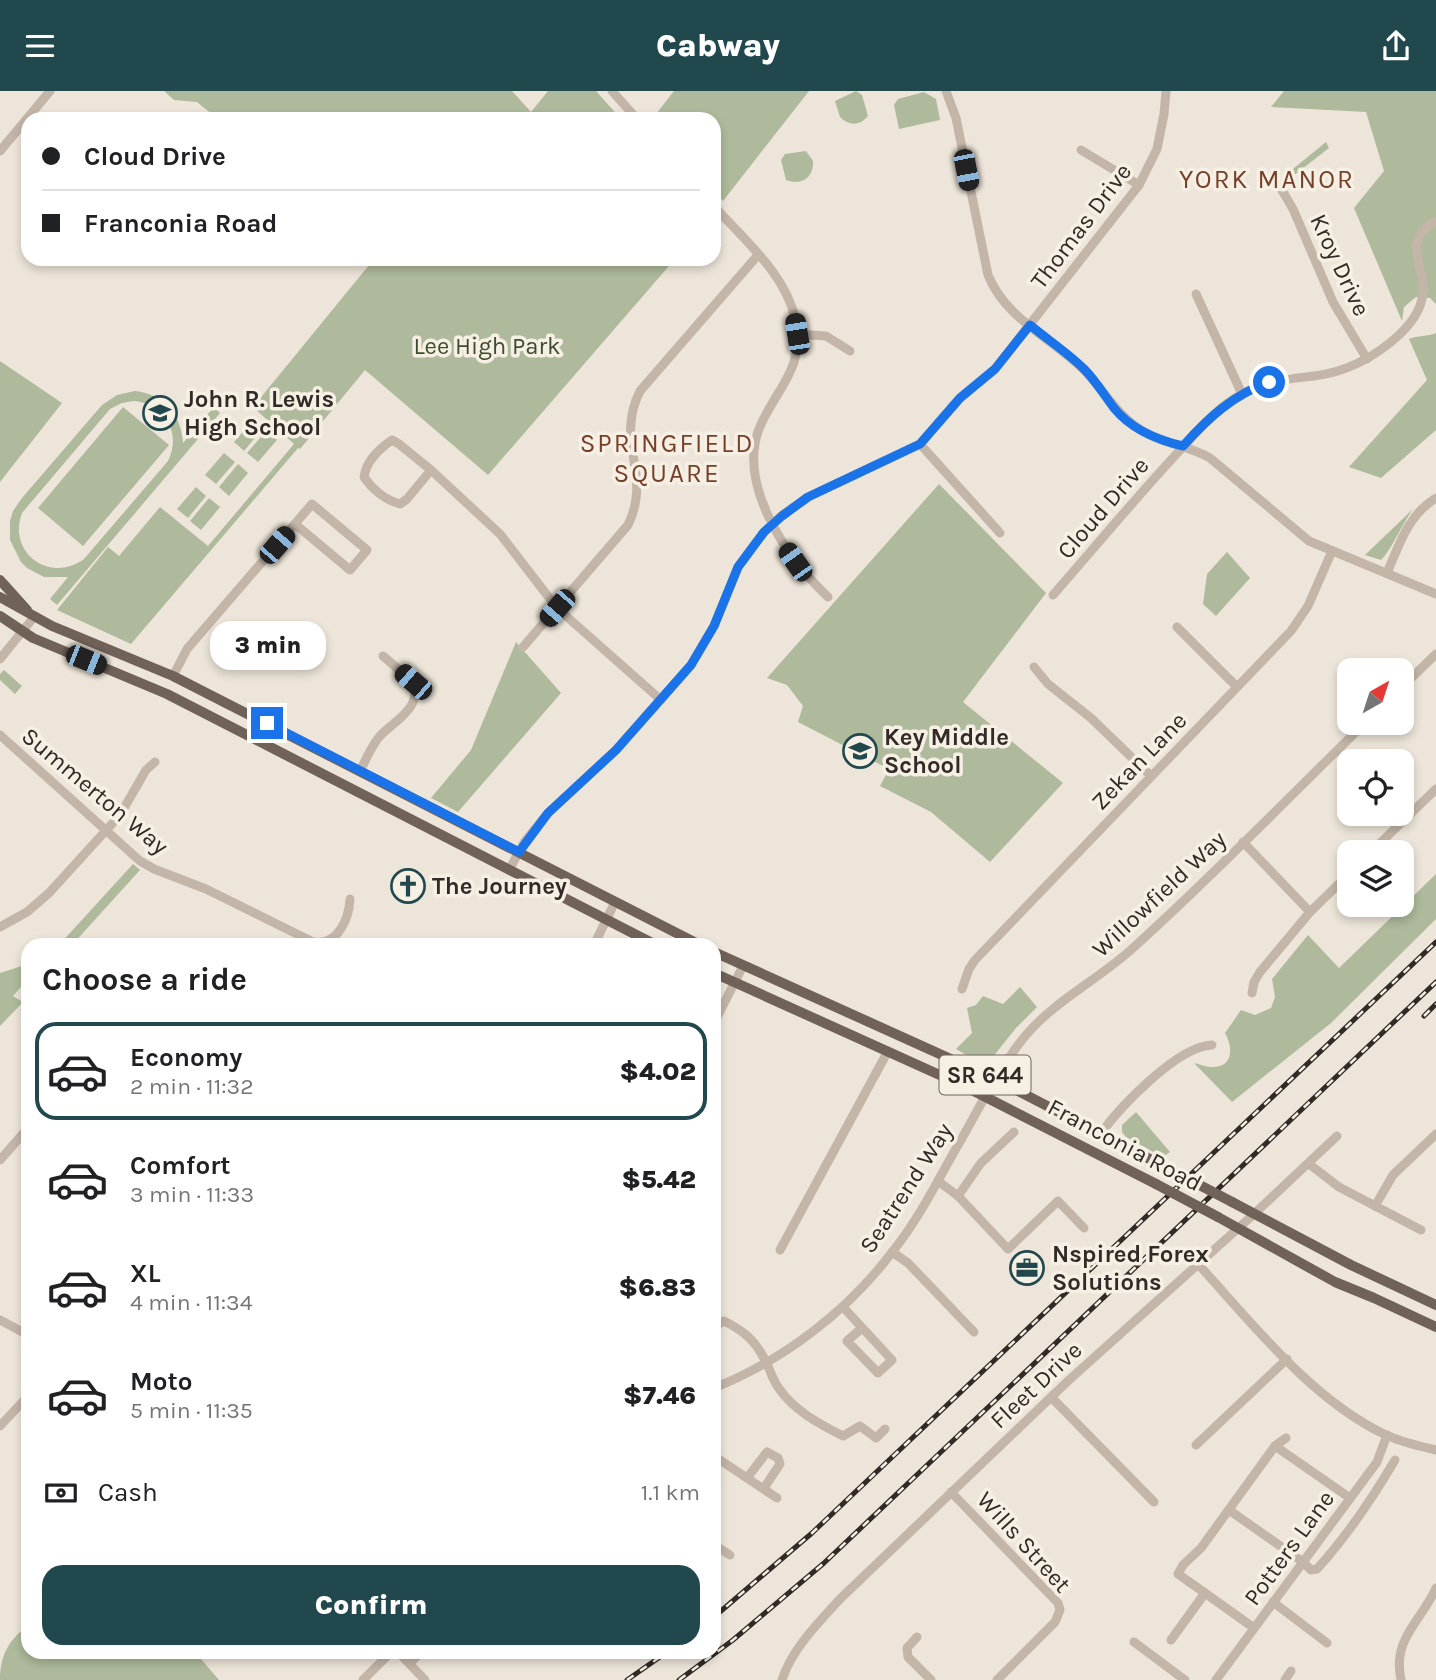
<!DOCTYPE html>
<meta charset="utf-8">
<style>
body{margin:0;font-family:Karla,sans-serif;background:#f6f6f6;color:#202124;height:100vh;display:flex;flex-direction:column;font-size:26px;white-space:nowrap}
*{box-sizing:border-box;margin:0}
p{font-size:23px;color:#757577}
.icon{flex:none;width:38px;height:38px;fill:none;stroke:currentColor;stroke-width:2;stroke-linecap:round;stroke-linejoin:round}
.map{position:relative;flex:1;overflow:hidden}
.panel{position:absolute;left:21px;top:847px;width:700px;height:721px;display:flex;flex-direction:column;background:#fff;border-radius:21px;box-shadow:0 4px 10px #0003}
.panel>*{flex:none}
.guide{position:absolute;left:21px;top:21px;width:700px;height:154px;border-radius:21px;box-shadow:0 4px 10px #0003;display:grid;align-content:center;height:154px;padding:0 21px;background:#fff}
.needle{width:46px;rotate:39deg}
.fabs{position:absolute;left:1337px;top:567px;display:grid;gap:14px}
.fabs a{display:grid;place-items:center;width:77px;height:77px;border-radius:14px;background:#fff;box-shadow:0 4px 10px #0003;font-size:35px}
.end{position:absolute;width:32px;height:32px;margin:-16px;border:9px solid #1a73e8;background:#fff;box-shadow:0 0 0 4px #fff}
.from{border-radius:50%}
.bubble{position:absolute;height:49px;border-radius:21px;background:#fff;box-shadow:0 4px 10px #0003;font-size:23px;font-weight:800;line-height:49px;text-align:center}
.car{position:absolute;width:21px;height:42px;margin:-21px -10px;border-radius:9px;box-shadow:0 0 5px 2px #0007;background:linear-gradient(#222 24%,#8ab4d8 0 40%,#222 0 76%,#8ab4d8 0 86%,#222 0)}
.guide b{display:flex;align-items:center;gap:24px;height:66px;font-size:26px}
.guide b+b{border-top:2px solid #e0e0e0}
.guide i{width:18px;height:18px;background:#202124}
ul{padding:0;list-style:none}
li{display:flex;align-items:center;gap:21px;height:98px;margin:0 14px 10px;padding:0 7px;border:4px solid transparent;border-radius:21px}
li div{flex:1}
li b{display:block;font-size:26px}
li em{font-style:normal;font-weight:800}
li.active{border-color:#21484d}
li>.icon{width:63px;height:63px;stroke-width:1.5}
h2{padding:0 21px;font-size:32px;line-height:84px}
.pay{display:flex;align-items:center;gap:18px;height:77px;padding:0 21px;font-size:26px}
.pay p{margin-inline-start:auto}
.action{display:flex;gap:14px;margin-top:auto;padding:14px 21px}
.action a{flex:1;height:80px;border-radius:21px;background:#21484d;color:#fff;font-size:28px;font-weight:800;line-height:80px;text-align:center}
header{display:flex;justify-content:space-between;align-items:center;height:91px;padding:0 21px;background:#21484d;color:#fff;font-size:32px;font-weight:800}
.map>svg:first-child{display:block}
.green{fill:#aeba9b;fill-rule:evenodd}
.lines{fill:none;stroke-linecap:round;stroke-linejoin:round}
.minor{stroke:#c3b5a7;stroke-width:9}
.major{stroke:#716259;stroke-width:10}
.rail-casing{stroke:#312a26;stroke-width:5}
.rail{stroke:#f6efe4;stroke-width:2.5;stroke-dasharray:8;stroke-linecap:butt}
.major-bridge{stroke:#716259;stroke-width:10}
.route{stroke:#1a73e8;stroke-width:9}
.labels{text-anchor:middle;stroke-width:7;stroke-linejoin:round;paint-order:stroke}
.shield{fill:#f6efe4;stroke:#6c655f;stroke-width:2}
.shield-label{font-size:23px;font-weight:bold;fill:#312a26}
.street-label{font-size:24px;fill:#312a26;stroke:#f6efe4}
.park-label{font-size:24px;fill:#3f4c2d;stroke:#f6efe4}
.poi-label{font-size:24px;font-weight:bold;fill:#312a26;stroke:#f6efe4;text-anchor:start}
.neighbourhood-label{font-size:26px;letter-spacing:2px;fill:#763f29;stroke:#f6efe4}
</style>
<header><svg class="icon" aria-label="menu" viewBox="0 0 24 24"><path d="M4 6h16M4 12h16M4 18h16"/></svg>Cabway<svg class="icon" aria-label="share" viewBox="0 0 24 24"><path d="M12 15V3M7 8l5-5 5 5M5 13v7h14v-7"/></svg></header>
<div class="map">
<svg width="1436" height="1589" viewBox="0 0 1436 1589">
<rect width="100%" height="100%" fill="#ede5d9"/>
<g class="green">
<path d="M164 0H512L531 21 548 0H596L621 28H218L197 11 174 9Z"/>
<path d="M674 0H809L723 110 714 99V28H652Z"/>
<path d="M856 0 862 4 868 25C860 35 849 35 840 26L835 10Z"/>
<path d="M1284 0H1436V213L1430 207 1416 206 1404 216 1402 230 1354 117 1384 80 1366 21 1271 16Z"/>
<path d="M924 1 936 8 940 29 899 38 894 14 898 8Z"/>
<path d="M1326 51 1329 57 1293 85 1288 82Z"/>
<path d="M806 60 813 70C814 87 801 95 786 89L781 69 785 63Z"/>
<path d="M374 168H675L488 384 365 279 300 358 298 357 131 553 57 519 108 456 119 465 160 416 208 455 294 353 253 316Z"/>
<path d="M1436 242V339L1381 387 1349 376 1427 289 1409 248C1418 244 1427 246 1436 242Z"/>
<path d="M0 270 62 312 0 391Z"/>
<path d="M135 300C164 303 181 323 183 352L214 316 220 322 57 514 50 508 68 486H44L27 477 21 471 10 449V430L13 420 22 407 102 314 117 304ZM134 310C165 313 182 342 168 370L84 468C50 493 7 462 22 422L110 318 122 312Z"/>
<path d="M123 316 169 354 83 455 38 417Z"/>
<path d="M253 329 263 337 244 360 234 351Z"/>
<path d="M266 340 277 349 258 371 247 362Z"/>
<path d="M224 362 235 371 216 393 205 384Z"/>
<path d="M238 373 248 382 229 405 219 396Z"/>
<path d="M939 393 1046 502 963 611 1063 692 990 771 931 721 880 695 889 678 798 631 803 615 787 594 767 587Z"/>
<path d="M196 396 206 405 188 427 177 418Z"/>
<path d="M209 407 220 416 201 439 190 430Z"/>
<path d="M1413 418C1404 430 1389 463 1381 469L1365 464Z"/>
<path d="M1227 461 1250 487 1216 525 1203 513 1207 483Z"/>
<path d="M516 551 561 602 458 721 431 707 471 659Z"/>
<path d="M4 579 22 595 15 603 0 589V583Z"/>
<path d="M133 773 140 779 72 854H59Z"/>
<path d="M1436 783V828L1331 932 1232 1011 1194 972C1199 973 1206 976 1211 976 1234 977 1233 956 1225 942L1241 919 1255 924 1271 917 1275 906 1272 888 1308 844 1339 877Z"/>
<path d="M28 873V888L13 905 23 911 0 935V882Z"/>
<path d="M1020 896 1037 916 1016 937 992 967 977 970 956 958 972 942 967 917 976 914 983 905 1003 913Z"/>
<path d="M1136 1021 1170 1061 1163 1066 1126 1046 1122 1041V1034Z"/>
<path d="M28 1534V1561H195L219 1589H0C0 1565 8 1550 28 1534Z"/>
</g>
<g class="lines">
<g class="minor">
<path d="M612 0 637 28"/>
<path d="M946 0 956 27 988 184C1006 229 1054 248 1086 281 1105 301 1117 324 1141 339 1162 353 1188 354 1210 367L1309 450 1436 503"/>
<path d="M1081 59 1139 94"/>
<path d="M0 60 50 0"/>
<path d="M1280 96 1293 118 1333 211 1367 268"/>
<path d="M714 115C743 148 785 182 795 227 805 276 781 292 762 331 733 390 787 467 828 506"/>
<path d="M1196 203 1242 303"/>
<path d="M797 243 826 245 850 260"/>
<path d="M392 349 399 353 431 379 407 408 400 413C385 409 372 398 364 386 366 371 379 358 392 349Z"/>
<path d="M920 353 1000 442"/>
<path d="M431 379 500 443 557 517 661 609"/>
<path d="M1387 482C1399 454 1408 424 1436 407"/>
<path d="M1053 504C1096 455 1138 404 1183 356 1201 336 1218 316 1242 303 1265 290 1289 288 1314 285 1346 281 1375 266 1399 244 1413 231 1425 214 1423 193 1420 167 1405 151 1433 131"/>
<path d="M1177 536 1237 596"/>
<path d="M523 556 628 434C653 383 614 352 640 300L758 164"/>
<path d="M0 568 34 526"/>
<path d="M1034 576 1048 593 1091 627 1151 685"/>
<path d="M173 585 187 558 312 413 367 459 350 479 295 433"/>
<path d="M1402 596 1436 563"/>
<path d="M0 644 140 770 154 778 206 798 313 851C337 856 349 828 350 808"/>
<path d="M360 680C366 669 371 655 380 645 394 630 423 617 413 591L383 565"/>
<path d="M1243 751 1310 821"/>
<path d="M1371 761 1436 698"/>
<path d="M509 779 525 750 548 722 616 659 691 574 714 535 738 476 764 441 781 425 808 406 920 353 960 307 995 278 1139 94 1157 58 1164 23 1166 0"/>
<path d="M0 836 27 821 49 802 120 724 146 679 155 671"/>
<path d="M594 854 615 811"/>
<path d="M962 898 969 878 975 869 1291 540 1308 515 1332 460"/>
<path d="M1252 902 1254 891 1260 881 1310 821 1349 783"/>
<path d="M714 932 743 875"/>
<path d="M1101 1042C1121 1015 1178 955 1212 954"/>
<path d="M0 1069 28 1037"/>
<path d="M1309 1073 1339 1096 1421 1139"/>
<path d="M938 1090 958 1105 1008 1158 1058 1110 1084 1137"/>
<path d="M958 1105 981 1072 1014 1041"/>
<path d="M1375 1115 1393 1084 1436 1043"/>
<path d="M780 1159 888 960"/>
<path d="M892 1161 908 1172 974 1241"/>
<path d="M1198 1173C1252 1232 1311 1308 1384 1343 1400 1351 1419 1355 1436 1359"/>
<path d="M843 1216 892 1269 878 1282 847 1250 862 1237"/>
<path d="M0 1229 28 1244"/>
<path d="M714 1236 724 1230C744 1240 756 1250 766 1271 770 1279 773 1289 778 1296 793 1319 819 1333 843 1345L860 1335 876 1347 885 1338"/>
<path d="M714 1297C784 1269 848 1220 893 1160 917 1130 935 1095 954 1061 977 1022 997 979 1026 944 1056 909 1099 888 1133 857 1213 785 1288 707 1365 632"/>
<path d="M1051 1306 1154 1411"/>
<path d="M0 1335 28 1305"/>
<path d="M1196 1354 1287 1268"/>
<path d="M1275 1355 1350 1407"/>
<path d="M714 1365 777 1407"/>
<path d="M747 1387 767 1361 778 1367 780 1373 764 1397"/>
<path d="M951 1401 1058 1512 1060 1519 1055 1531 997 1589"/>
<path d="M1229 1419 1303 1471 1311 1479 1317 1478C1348 1444 1372 1408 1395 1369"/>
<path d="M714 1454 730 1464"/>
<path d="M1205 1502 1178 1483 1183 1474 1201 1457 1275 1355 1286 1347"/>
<path d="M1273 1511 1327 1552"/>
<path d="M917 1546 907 1557 908 1566 931 1589"/>
<path d="M1171 1549 1205 1502 1254 1537"/>
<path d="M1134 1551 1185 1589"/>
<path d="M398 1561 425 1589"/>
<path d="M410 1572 421 1561"/>
<path d="M363 1589 391 1561"/>
<path d="M782 1589C791 1559 819 1531 840 1508L1069 1289 1254 1123 1337 1045"/>
<path d="M1216 1589 1377 1371 1387 1344"/>
<path d="M1285 1589 1291 1580"/>
<path d="M1401 1589C1392 1547 1421 1531 1436 1497"/>
</g>
<g class="major">
<path d="M0 489 27 519"/>
<path d="M0 506 52 535 173 585 700 854"/>
<path d="M0 525 33 547 167 603 656 854"/>
<path d="M714 861 995 988 1171 1079"/>
<path d="M714 882 964 995 1156 1093"/>
<path d="M1232 1111 1351 1174 1436 1214"/>
<path d="M1218 1126 1335 1191 1374 1207 1436 1236"/>
</g>
<g class="rail-casing">
<g id="rail">
<path d="M1424 925 1436 913"/>
<path d="M714 1526 812 1442 1436 851"/>
<path d="M627 1589 667 1561"/>
<path d="M679 1589 733 1549 824 1472 1436 891"/>
</g>
</g>
<use href="#rail" class="rail"/>
<g class="major-bridge">
<path d="M1171 1079 1232 1111"/>
<path d="M1156 1093 1218 1126"/>
</g>
</g>
<g class="lines">
<path class="route" d="M267 632 519 761 548 722 616 659 691 574 714 535 738 476 764 441 782 425 808 406 920 353 960 307 995 278 1030 234C1048 249 1068 262 1084 278 1096 290 1104 304 1114 317 1131 338 1157 349 1183 355 1208 327 1233 304 1269 291"/>
</g>
<defs>
<g id="school-ring" transform="scale(1.75)"><circle r="9.5" fill="#f6efe4" stroke="#21484d" stroke-width="1.5"/><path d="M0-5L7-2L0 1L-7-2ZM-4 1L0 2.5L4 1V4Q0 6-4 4Z" fill="#21484d"/></g>
<g id="church-ring" transform="scale(1.75)"><circle r="9.5" fill="#f6efe4" stroke="#21484d" stroke-width="1.5"/><path d="M-1.2-6h2.4v3.5h3.3v2.4h-3.3V6h-2.4V-.1h-3.3v-2.4h3.3Z" fill="#21484d"/></g>
<g id="office-ring" transform="scale(1.75)"><circle r="9.5" fill="#f6efe4" stroke="#21484d" stroke-width="1.5"/><path d="M-6-3h4V-5.5h4V-3h4V5H-6ZM-1-4.5V-3h2v-1.5ZM-6 0V1H6V0Z" fill="#21484d"/></g>
</defs>
<g fill-rule="evenodd">
<use href="#school-ring" x="160" y="322"/>
<use href="#school-ring" x="860" y="660"/>
<use href="#church-ring" x="408" y="795"/>
<use href="#office-ring" x="1027" y="1177"/>
</g>
<g class="labels">
<rect class="shield" x="939.5" y="964.5" width="91" height="39" rx="5"/>
<g class="shield-label">
<text x="985" y="992">SR 644</text>
</g>
<g class="street-label">
<text transform="translate(1081 135) rotate(-53)" y="8">Thomas Drive</text>
<text transform="translate(1340 174) rotate(65)" y="8">Kroy Drive</text>
<text transform="translate(1103 417) rotate(-49)" y="8">Cloud Drive</text>
<text transform="translate(1139 670) rotate(-46)" y="8">Zekan Lane</text>
<text transform="translate(95 700) rotate(40)" y="8">Summerton Way</text>
<text transform="translate(1159 803) rotate(-43)" y="8">Willowfield Way</text>
<text transform="translate(1125 1054) rotate(28)" y="8">Franconia Road</text>
<text transform="translate(906 1097) rotate(-57)" y="8">Seatrend Way</text>
<text transform="translate(1036 1294) rotate(-43)" y="8">Fleet Drive</text>
<text transform="translate(1024 1451) rotate(48)" y="8">Wills Street</text>
<text transform="translate(1289 1457) rotate(-54)" y="8">Potters Lane</text>
</g>
<g class="park-label">
<text x="487" y="263">Lee High Park</text>
</g>
<g class="poi-label">
<text x="184" y="316">John R. Lewis<tspan x="184" dy="28">High School</tspan></text>
<text x="884" y="654">Key Middle<tspan x="884" dy="28">School</tspan></text>
<text x="432" y="803">The Journey</text>
<text x="1052" y="1171">Nspired Forex<tspan x="1052" dy="28">Solutions</tspan></text>
</g>
<g class="neighbourhood-label">
<text x="1267" y="97">YORK MANOR</text>
<text x="667" y="361">SPRINGFIELD<tspan x="667" dy="30">SQUARE</tspan></text>
</g>
</g>
</svg>
<div class="fabs">
<a><svg class="needle" viewBox="-14 -14 28 28"><path d="M0-13l5 13h-10z" fill="#e53935"/><path d="M0 13l5-13h-10z" fill="#757577"/></svg></a>
<a><svg class="icon" aria-label="locate" viewBox="0 0 24 24"><circle cx="12" cy="12" r="6"/><path d="M12 2v4M12 18v4M2 12h4M18 12h4"/></svg></a>
<a><svg class="icon" aria-label="layers" viewBox="0 0 24 24"><path d="M12 4l9 5-9 5-9-5zM3 14l9 5 9-5"/></svg></a>
</div>
<i class="end from" style="left:1269px;top:291px"></i>
<i class="end" style="left:267px;top:632px"></i>
<div class="bubble" style="left:210px;top:530px;width:116px">3 min</div>
<i class="car" style="left:966px;top:79px;rotate:169deg"></i>
<i class="car" style="left:797px;top:243px;rotate:351deg"></i>
<i class="car" style="left:277px;top:454px;rotate:41deg"></i>
<i class="car" style="left:795px;top:471px;rotate:325deg"></i>
<i class="car" style="left:557px;top:517px;rotate:221deg"></i>
<i class="car" style="left:86px;top:569px;rotate:112deg"></i>
<i class="car" style="left:413px;top:591px;rotate:311deg"></i>
<div class="guide">
<b><i class="from"></i>Cloud Drive</b>
<b><i></i>Franconia Road</b>
</div>
<section class="panel">
<h2>Choose a ride</h2>
<ul>
<li class="active"><svg class="icon" aria-label="car" viewBox="0 0 24 24"><path d="M5 17H2v-5l4-1 3-4h7l3 4 3 1v5h-3M9 17h6M6 11h13"/><circle cx="7" cy="17" r="2"/><circle cx="17" cy="17" r="2"/></svg><div><b>Economy</b><p>2 min · 11:32</p></div><em>$4.02</em></li>
<li><svg class="icon" aria-label="car" viewBox="0 0 24 24"><path d="M5 17H2v-5l4-1 3-4h7l3 4 3 1v5h-3M9 17h6M6 11h13"/><circle cx="7" cy="17" r="2"/><circle cx="17" cy="17" r="2"/></svg><div><b>Comfort</b><p>3 min · 11:33</p></div><em>$5.42</em></li>
<li><svg class="icon" aria-label="car" viewBox="0 0 24 24"><path d="M5 17H2v-5l4-1 3-4h7l3 4 3 1v5h-3M9 17h6M6 11h13"/><circle cx="7" cy="17" r="2"/><circle cx="17" cy="17" r="2"/></svg><div><b>XL</b><p>4 min · 11:34</p></div><em>$6.83</em></li>
<li><svg class="icon" aria-label="car" viewBox="0 0 24 24"><path d="M5 17H2v-5l4-1 3-4h7l3 4 3 1v5h-3M9 17h6M6 11h13"/><circle cx="7" cy="17" r="2"/><circle cx="17" cy="17" r="2"/></svg><div><b>Moto</b><p>5 min · 11:35</p></div><em>$7.46</em></li>
</ul>
<div class="pay"><svg class="icon" aria-label="cash" viewBox="0 0 24 24"><path d="M3 7h18v10H3z"/><circle cx="12" cy="12" r="2"/></svg>Cash<p>1.1 km</p></div>
<div class="action"><a>Confirm</a></div>
</section>
</div>
